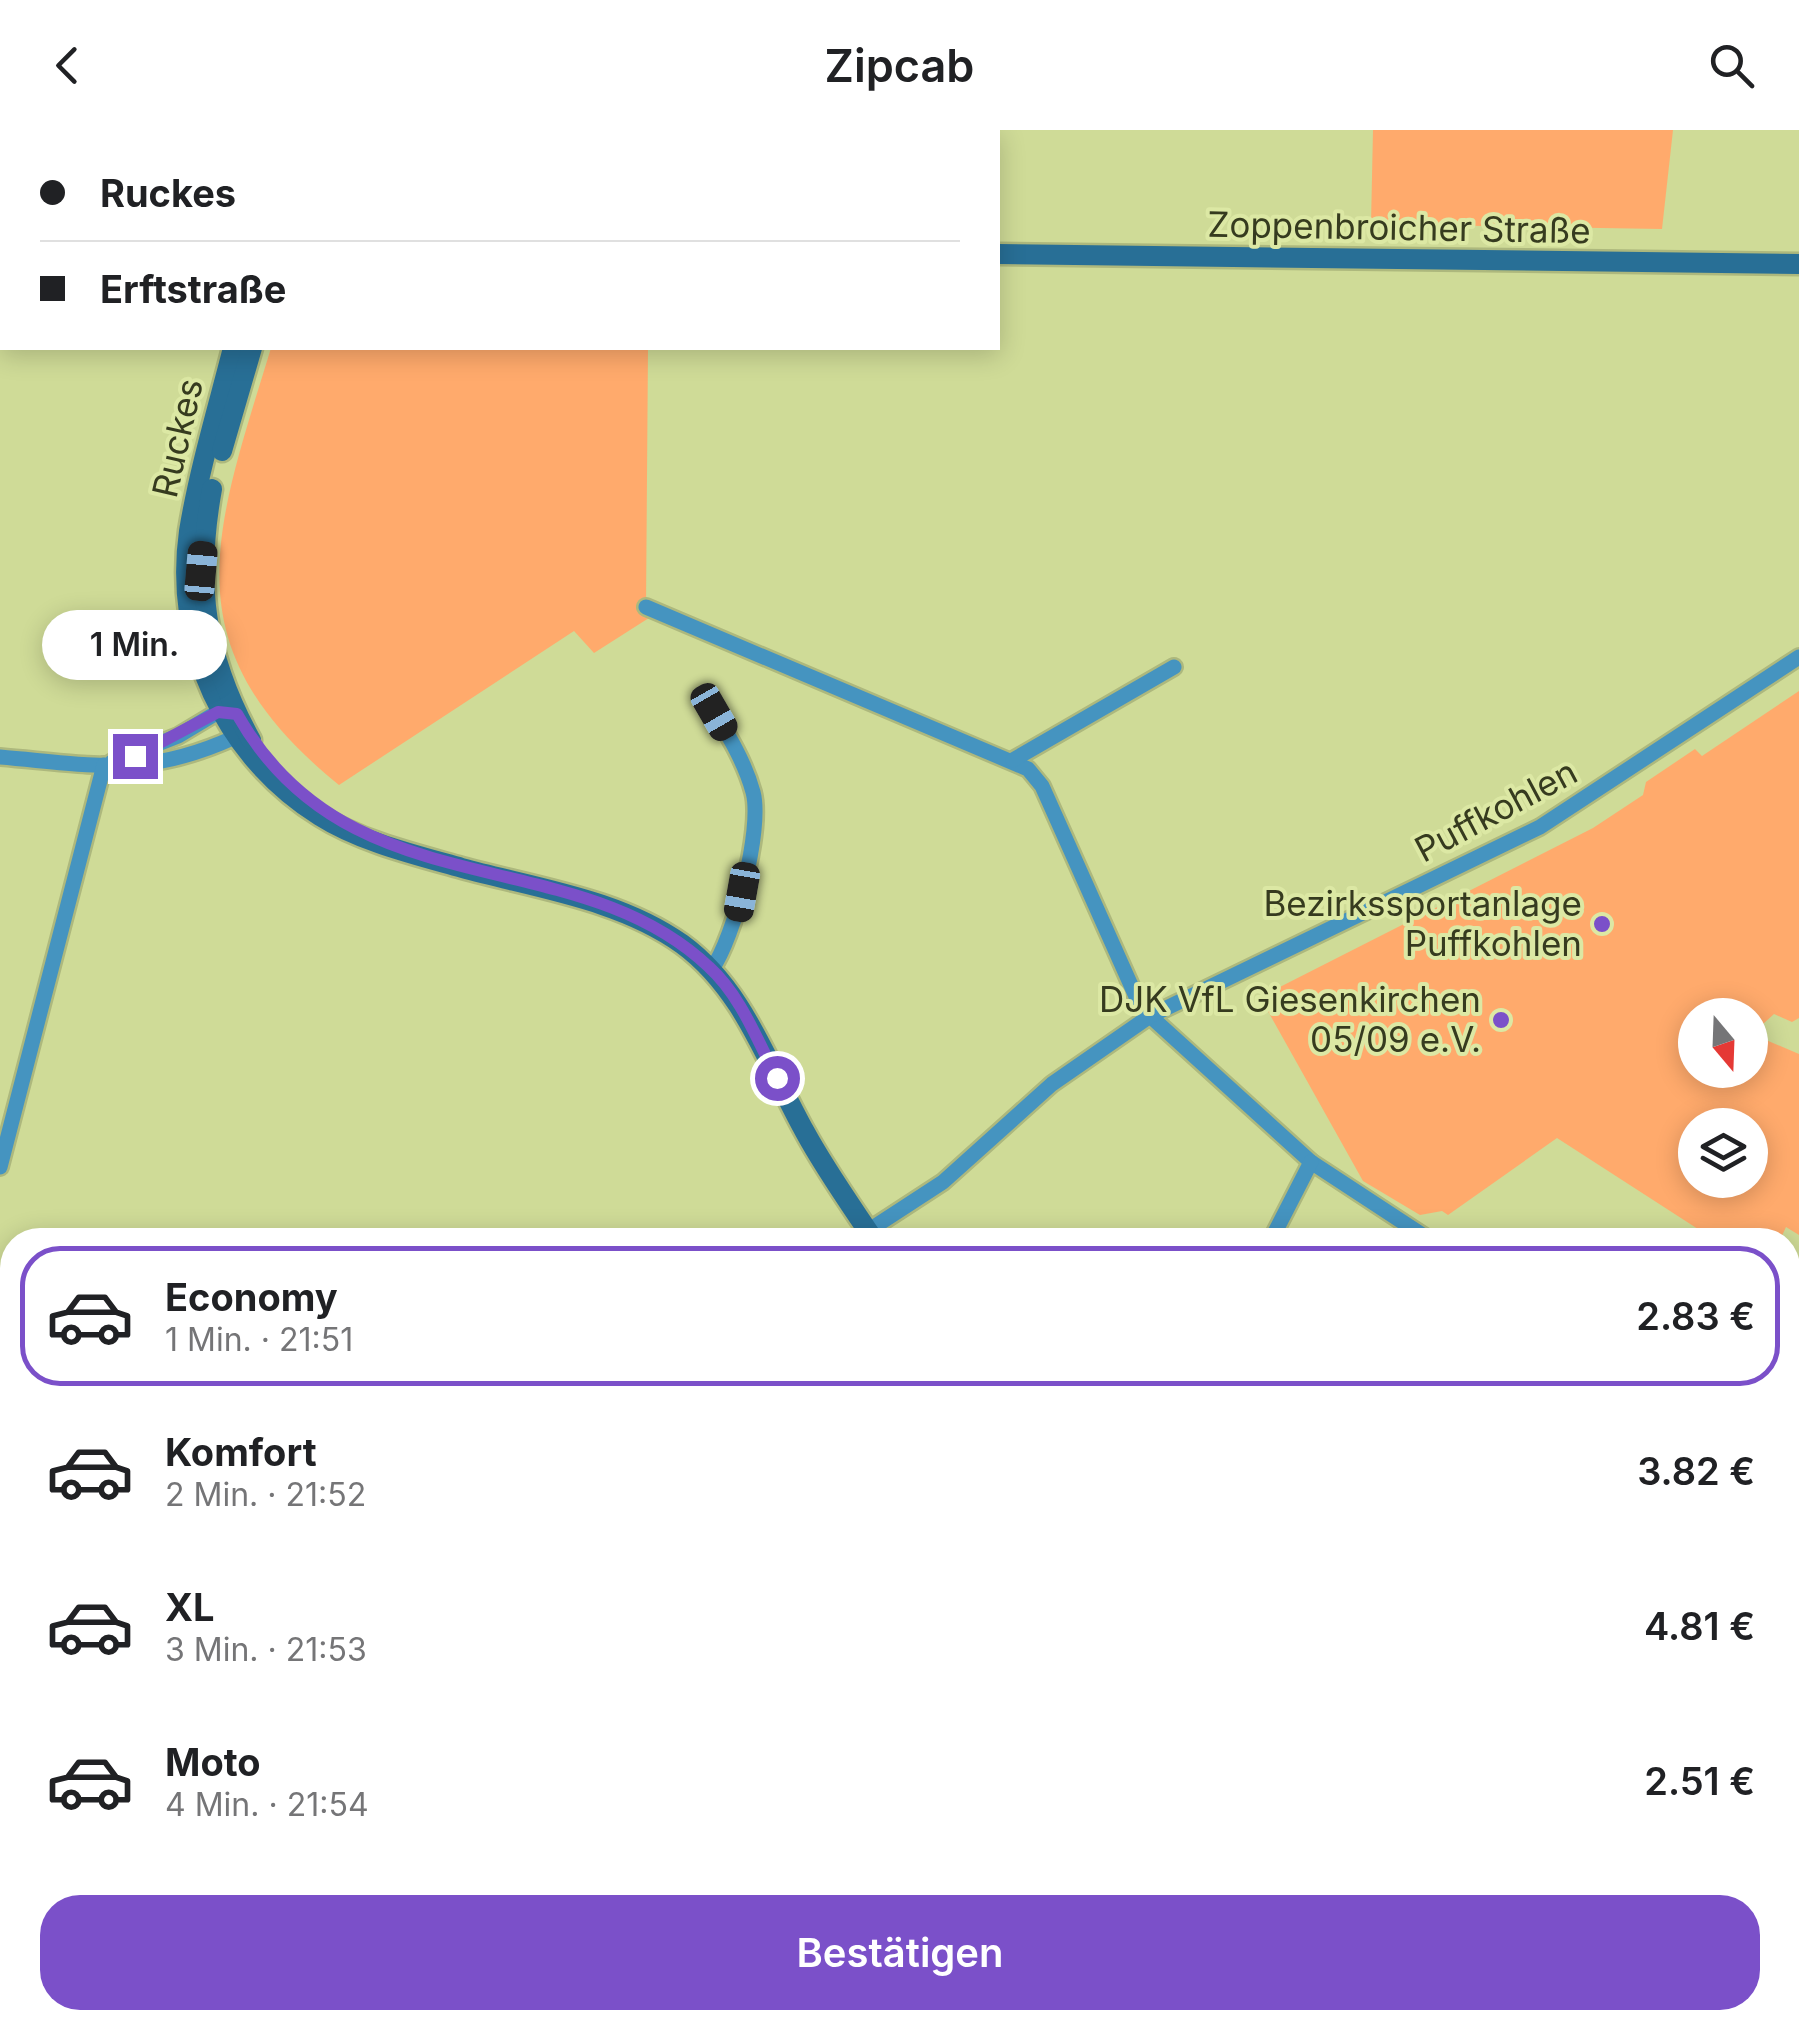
<!DOCTYPE html>
<html lang="de">
<meta charset="utf-8">
<style>
body{margin:0;font-family:Inter,sans-serif;background:#f2f2f2;color:#202124;height:100vh;display:flex;flex-direction:column;font-size:38px;white-space:nowrap}
*{box-sizing:border-box;margin:0}
p{font-size:32px;color:#757577}
.icon{flex:none;width:55px;height:55px;fill:none;stroke:currentColor;stroke-width:2;stroke-linecap:round;stroke-linejoin:round}
.map{position:relative;flex:1;overflow:hidden}
.drawer{position:absolute;left:0px;top:1098px;width:1800px;height:802px;display:flex;flex-direction:column;background:#fff;border-radius:40px 40px 0 0;box-shadow:0 5px 25px #0003}
.drawer>*{flex:none}
.hud{position:absolute;left:0px;top:0px;width:1000px;height:220px;box-shadow:0 5px 25px #0003;display:grid;align-content:center;height:220px;padding:0 40px;background:#fff}
.needle{width:65px;rotate:161deg}
.fabs{position:absolute;left:1678px;top:868px;display:grid;gap:20px}
.fabs a{display:grid;place-items:center;width:90px;height:90px;border-radius:50%;background:#fff;box-shadow:0 5px 25px #0003;font-size:50px}
.end{position:absolute;width:45px;height:45px;margin:-22px;border:12px solid #7b50c9;background:#fff;box-shadow:0 0 0 5px #fff}
.from{border-radius:50%}
.bubble{position:absolute;height:70px;border-radius:35px;background:#fff;box-shadow:0 5px 25px #0003;font-size:32px;font-weight:600;line-height:70px;text-align:center}
.car{position:absolute;width:30px;height:60px;margin:-30px -15px;border-radius:12px;box-shadow:0 0 8px 2px #0007;background:linear-gradient(#222 24%,#8ab4d8 0 40%,#222 0 76%,#8ab4d8 0 86%,#222 0)}
.hud b{display:flex;align-items:center;gap:35px;height:95px;font-size:38px}
.hud b+b{border-top:2px solid #e0e0e0}
.hud i{width:25px;height:25px;background:#202124}
ul{padding:18px 0 0;list-style:none}
li{display:flex;align-items:center;gap:30px;height:140px;margin:0 20px 15px;padding:0 20px;border:5px solid transparent;border-radius:40px}
li div{flex:1}
li b{display:block;font-size:38px}
li em{font-style:normal;font-weight:600}
li.selected{border-color:#7b50c9}
li>.icon{width:90px;height:90px;stroke-width:1.5}
.action{display:flex;gap:20px;margin-top:auto;padding:20px 40px}
.action a{flex:1;height:115px;border-radius:40px;background:#7b50c9;color:#fff;font-size:40px;font-weight:600;line-height:115px;text-align:center}
header{display:flex;justify-content:space-between;align-items:center;height:130px;padding:0 40px;background:#fff;font-size:45px;font-weight:600}
.map>svg:first-child{display:block}
.green{fill:#ffaa6c;fill-rule:evenodd}
.lines{fill:none;stroke-linecap:round;stroke-linejoin:round}
.street-casing{stroke:#adb87d;stroke-width:20}
.secondary-casing{stroke:#adb87d;stroke-width:25}
.street{stroke:#4594c0;stroke-width:15}
.secondary{stroke:#286f96;stroke-width:20}
.route{stroke:#7b50c9;stroke-width:12}
.poi-dot{fill:#7b50c9;stroke:#dce8a4;stroke-width:4}
.labels{text-anchor:middle;stroke-width:8;stroke-linejoin:round;paint-order:stroke}
.street-label{font-size:35px;fill:#363b1f;stroke:#dce8a4}
.poi-label{font-size:35px;fill:#363b1f;stroke:#dce8a4;text-anchor:end}
</style>
<header><svg class="icon" aria-label="back" viewBox="0 0 24 24"><path d="M15 5l-7 7 7 7"/></svg>Zipcab<svg class="icon" aria-label="search" viewBox="0 0 24 24"><circle cx="10" cy="10" r="6"/><path d="M15 15l6 6"/></svg></header>
<div class="map">
<svg width="1799" height="1899" viewBox="0 0 1799 1899">
<rect width="100%" height="100%" fill="#cfdb97"/>
<g class="green">
<path d="M1373 0H1673L1662 99 1371 94Z"/>
<path d="M271 218H648L646 477 652 486 594 523 574 501 339 655C167 516 215 402 271 218Z"/>
<path d="M1799 561V888L1792 892 1774 884 1752 904 1799 924V1105L1786 1097 1780 1110H1715L1557 1008 1448 1085 1442 1081 1420 1085 1363 1051 1260 867 1593 698 1643 665 1646 652 1695 619 1702 626ZM1695 885H1750V940H1695ZM1695 995H1750V1050H1695Z"/>
<path d="M0 1178 12 1181V1339L0 1336Z"/>
<path d="M0 1407 12 1410V1853L0 1858Z"/>
</g>
<g class="lines">
<g class="street-casing">
<g id="street">
<path d="M646 477 1028 639 1042 656 1138 871 1150 886 1311 1032 1430 1110"/>
<path d="M708 572C725 600 744 629 753 662 763 699 734 808 712 839"/>
<path d="M0 627C94 635 146 648 235 607"/>
<path d="M1013 630 1174 537"/>
<path d="M112 632 178 606 218 582"/>
<path d="M0 1037 104 635"/>
<path d="M854 1110 943 1052 1052 954 1150 886 1540 697 1799 527"/>
<path d="M1271 1110 1311 1032"/>
<path d="M0 1178 12 1181"/>
<path d="M1788 1324 1799 1331"/>
<path d="M1788 1713 1799 1708"/>
<path d="M1788 1820 1799 1833"/>
<path d="M589 1888 592 1899"/>
<path d="M924 1899 945 1888"/>
<path d="M1343 1899 1373 1888"/>
</g>
</g>
<g class="secondary-casing">
<g id="secondary">
<path d="M279 0 280 2"/>
<path d="M0 93 2 94"/>
<path d="M998 124 1799 134"/>
<path d="M233 218C218 277 199 340 189 401 173 514 224 626 320 686 361 712 416 725 462 738 535 758 619 769 682 814 745 860 768 936 805 1002 825 1039 850 1074 874 1110"/>
<path d="M222 321 252 218"/>
<path d="M212 359C195 453 204 525 251 610"/>
<path d="M1247 1888 1251 1899"/>
</g>
</g>
<use href="#street" class="street"/>
<use href="#secondary" class="secondary"/>
</g>
<g class="lines">
<path class="route" d="M135 626 218 582 237 584C349 783 573 708 709 837 741 866 757 910 777 948"/>
</g>
<g class="poi-dot">
<circle cx="1602" cy="794" r="10"/>
<circle cx="1501" cy="890" r="10"/>
</g>
<g class="labels">
<g class="street-label">
<text transform="translate(1399 98) rotate(1)" y="12">Zoppenbroicher Straße</text>
<text transform="translate(178 308) rotate(-77)" y="12">Ruckes</text>
<text transform="translate(1496 681) rotate(-28)" y="12">Puffkohlen</text>
</g>
<g class="poi-label">
<text x="1582" y="786">Bezirkssportanlage<tspan x="1582" dy="40">Puffkohlen</tspan></text>
<text x="1481" y="882">DJK VfL Giesenkirchen<tspan x="1481" dy="40">05/09 e.V.</tspan></text>
</g>
</g>
</svg>
<div class="fabs">
<a><svg class="needle" viewBox="-14 -14 28 28"><path d="M0-13l5 13h-10z" fill="#e53935"/><path d="M0 13l5-13h-10z" fill="#757577"/></svg></a>
<a><svg class="icon" aria-label="layers" viewBox="0 0 24 24"><path d="M12 4l9 5-9 5-9-5zM3 14l9 5 9-5"/></svg></a>
</div>
<i class="end from" style="left:777px;top:948px"></i>
<i class="end" style="left:135px;top:626px"></i>
<div class="bubble" style="left:42px;top:480px;width:185px">1 Min.</div>
<i class="car" style="left:201px;top:441px;rotate:5deg"></i>
<i class="car" style="left:714px;top:582px;rotate:150deg"></i>
<i class="car" style="left:742px;top:762px;rotate:190deg"></i>
<div class="hud">
<b><i class="from"></i>Ruckes</b>
<b><i></i>Erftstraße</b>
</div>
<section class="drawer">
<ul>
<li class="selected"><svg class="icon" aria-label="car" viewBox="0 0 24 24"><path d="M5 17H2v-5l4-1 3-4h7l3 4 3 1v5h-3M9 17h6M6 11h13"/><circle cx="7" cy="17" r="2"/><circle cx="17" cy="17" r="2"/></svg><div><b>Economy</b><p>1 Min. · 21:51</p></div><em>2.83 €</em></li>
<li><svg class="icon" aria-label="car" viewBox="0 0 24 24"><path d="M5 17H2v-5l4-1 3-4h7l3 4 3 1v5h-3M9 17h6M6 11h13"/><circle cx="7" cy="17" r="2"/><circle cx="17" cy="17" r="2"/></svg><div><b>Komfort</b><p>2 Min. · 21:52</p></div><em>3.82 €</em></li>
<li><svg class="icon" aria-label="car" viewBox="0 0 24 24"><path d="M5 17H2v-5l4-1 3-4h7l3 4 3 1v5h-3M9 17h6M6 11h13"/><circle cx="7" cy="17" r="2"/><circle cx="17" cy="17" r="2"/></svg><div><b>XL</b><p>3 Min. · 21:53</p></div><em>4.81 €</em></li>
<li><svg class="icon" aria-label="car" viewBox="0 0 24 24"><path d="M5 17H2v-5l4-1 3-4h7l3 4 3 1v5h-3M9 17h6M6 11h13"/><circle cx="7" cy="17" r="2"/><circle cx="17" cy="17" r="2"/></svg><div><b>Moto</b><p>4 Min. · 21:54</p></div><em>2.51 €</em></li>
</ul>
<div class="action"><a>Bestätigen</a></div>
</section>
</div>
